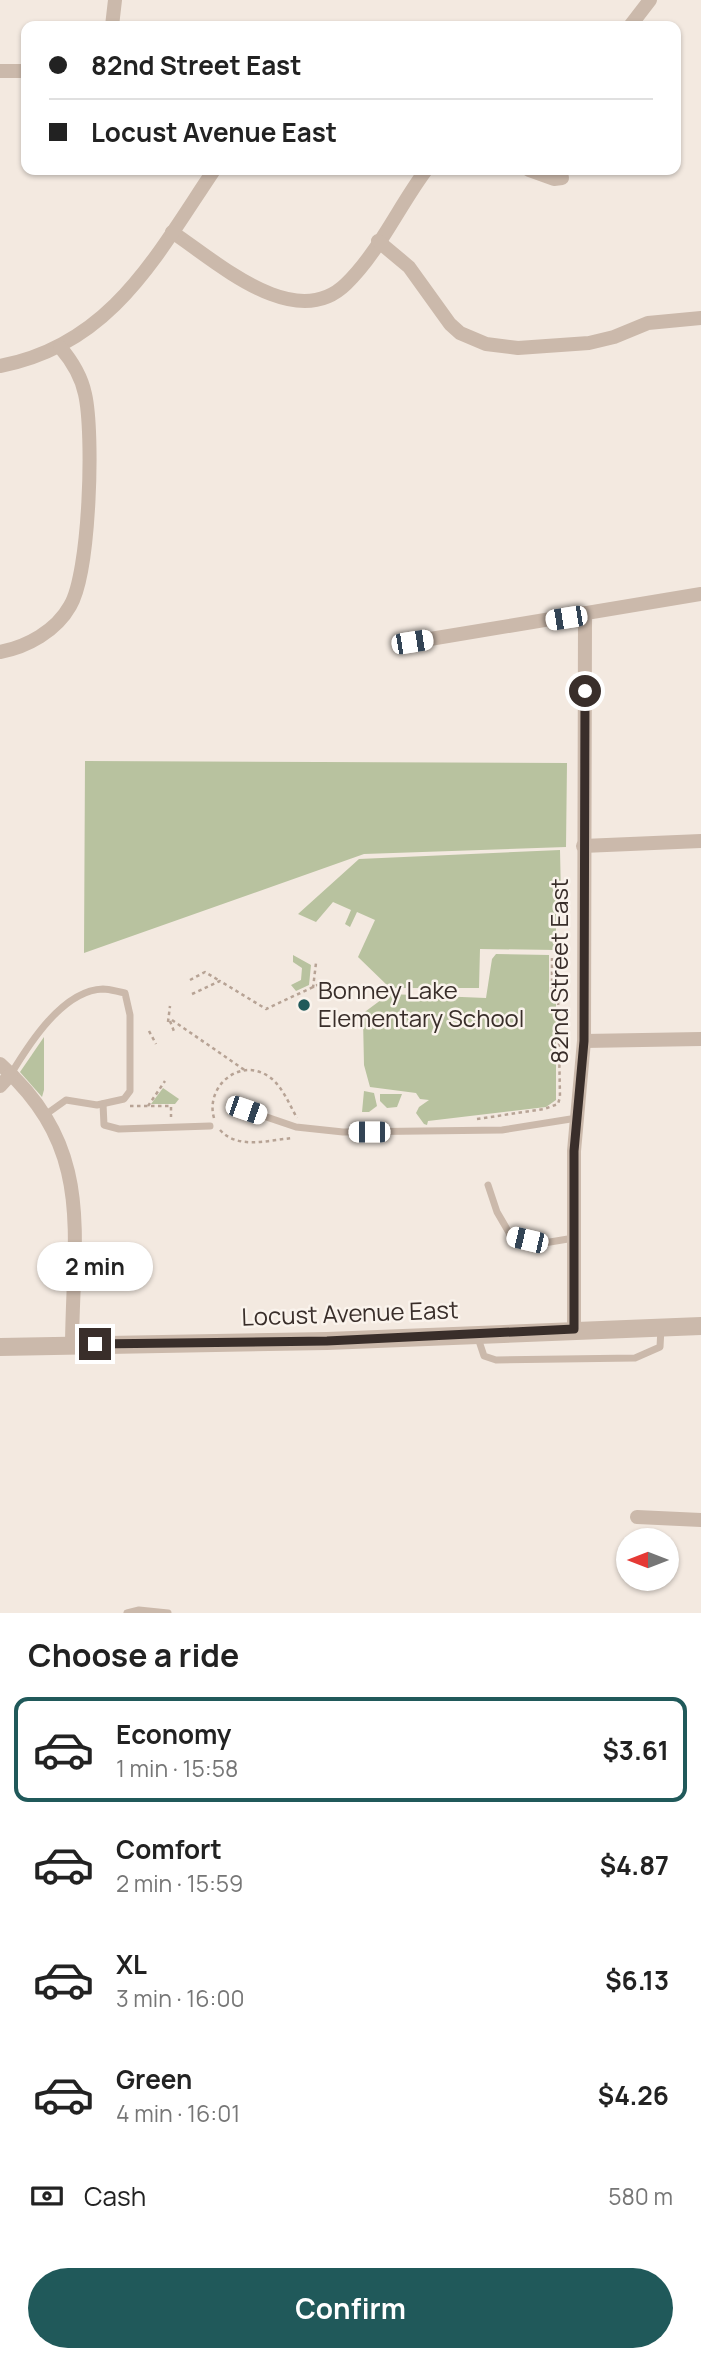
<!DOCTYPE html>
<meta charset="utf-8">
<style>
body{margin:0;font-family:Manrope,sans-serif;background:#f2f2f2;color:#222;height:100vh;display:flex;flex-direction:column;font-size:26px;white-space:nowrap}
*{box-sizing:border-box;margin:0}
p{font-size:23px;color:#767676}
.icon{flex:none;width:38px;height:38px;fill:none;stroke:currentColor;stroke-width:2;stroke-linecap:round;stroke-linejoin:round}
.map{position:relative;height:1613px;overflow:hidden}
.drawer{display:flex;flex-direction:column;background:#fff;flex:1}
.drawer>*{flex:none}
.top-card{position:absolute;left:21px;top:21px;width:660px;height:154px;border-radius:14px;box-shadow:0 2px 5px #0004;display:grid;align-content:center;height:154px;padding:0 28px;background:#fff}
.needle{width:46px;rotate:270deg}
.controls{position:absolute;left:616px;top:1528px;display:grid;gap:14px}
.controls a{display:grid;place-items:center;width:63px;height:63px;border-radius:50%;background:#fff;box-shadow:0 2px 5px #0004;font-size:35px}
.end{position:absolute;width:32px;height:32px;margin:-16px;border:9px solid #392e2a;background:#fff;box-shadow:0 0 0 4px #fff}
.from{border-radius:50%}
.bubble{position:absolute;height:49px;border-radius:24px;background:#fff;box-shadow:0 2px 5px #0004;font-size:23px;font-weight:700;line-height:49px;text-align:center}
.car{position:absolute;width:21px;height:42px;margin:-21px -10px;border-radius:9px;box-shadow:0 0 5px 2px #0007;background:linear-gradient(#fff 24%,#345 0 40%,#fff 0 76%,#345 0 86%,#fff 0)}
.top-card b{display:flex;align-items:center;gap:24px;height:66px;font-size:26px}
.top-card b+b{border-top:2px solid #e0e0e0}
.top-card i{width:18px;height:18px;background:#222}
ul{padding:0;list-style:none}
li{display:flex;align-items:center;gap:21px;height:105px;margin:0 14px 10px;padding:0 14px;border:4px solid transparent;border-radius:14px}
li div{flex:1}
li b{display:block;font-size:26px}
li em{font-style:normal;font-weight:700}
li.current{border-color:#20595a}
li>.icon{width:63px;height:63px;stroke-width:1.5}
h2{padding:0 28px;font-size:32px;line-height:84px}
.pay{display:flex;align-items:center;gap:18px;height:77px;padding:0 28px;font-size:26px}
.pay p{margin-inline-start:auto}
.primary-button{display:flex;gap:14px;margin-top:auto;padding:14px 28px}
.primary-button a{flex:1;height:80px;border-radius:42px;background:#20595a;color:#fff;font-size:28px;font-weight:700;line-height:80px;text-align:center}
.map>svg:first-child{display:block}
.green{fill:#b8c29f}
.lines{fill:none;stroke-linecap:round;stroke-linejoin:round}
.path{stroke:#b7a395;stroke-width:2.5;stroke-dasharray:3.5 3.5;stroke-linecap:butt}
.service{stroke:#cbb9ab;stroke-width:7}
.minor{stroke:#cbb9ab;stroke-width:14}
.tertiary{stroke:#cbb9ab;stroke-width:18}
.route{stroke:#392e2a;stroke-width:9}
.poi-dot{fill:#20595a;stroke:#faf3ec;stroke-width:2.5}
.labels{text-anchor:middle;stroke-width:5;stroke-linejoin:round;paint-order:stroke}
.street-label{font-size:24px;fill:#392e2a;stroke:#faf3ec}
.poi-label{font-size:24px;fill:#392e2a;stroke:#faf3ec;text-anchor:start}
</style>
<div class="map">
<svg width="701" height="1613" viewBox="0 0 701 1613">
<rect width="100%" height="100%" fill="#f3e9e0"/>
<g class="green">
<path d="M85 761 567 763 566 847 364 854 84 953Z"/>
<path d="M560 850 561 897 556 904V950L480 949 479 988H390L358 957 375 920 357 912 350 927 345 924 351 910 333 902 316 922 298 914 359 859Z"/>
<path d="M496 954 549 955V994L556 997V1100L546 1107 428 1121 427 1125 424 1124 416 1113 419 1107 429 1100 420 1099 416 1093 370 1087 364 1065 363 1019 366 1016 362 1014 389 994 486 998 492 959Z"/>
<path d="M293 955 311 965 309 985 296 991 291 985 301 980 302 968 293 962Z"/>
<path d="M44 1037V1090L42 1097 20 1072Z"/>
<path d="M163 1088 179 1099 175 1104H151Z"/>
<path d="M364 1091 374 1093 377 1106 369 1112H362Z"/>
<path d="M380 1094H402L397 1107 387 1108 380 1101Z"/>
</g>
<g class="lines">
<g class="path">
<path d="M190 980 205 972 220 981"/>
<path d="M313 988 316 963"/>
<path d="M192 994 220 981 266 1009 326 981"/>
<path d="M172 1020 246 1071"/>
<path d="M170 1021 175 1034"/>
<path d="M168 1022 170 1006"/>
<path d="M149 1031 156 1044"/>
<path d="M130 1106H171V1117"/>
<path d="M148 1106 165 1081"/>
<path d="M214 1118C205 1087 239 1057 268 1076 282 1085 289 1104 297 1118"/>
<path d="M477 1119 544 1109 558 1104 560 1097 558 993 552 992V958"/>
<path d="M220 1130C238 1150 269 1140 293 1138"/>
</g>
<g class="service">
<path d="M11 1074C29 1044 63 990 103 989 110 989 118 992 125 993L130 1015V1091L124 1099 97 1105 66 1100 45 1115"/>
<path d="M103 1104 104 1125 119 1129 210 1126"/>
<path d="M246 1110 296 1127 343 1132 502 1130 577 1118"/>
<path d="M488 1185 497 1212 511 1236 544 1243 574 1238"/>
<path d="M477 1335 484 1356 496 1360 635 1358 660 1347 661 1328"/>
<path d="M127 1613 139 1610 168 1613"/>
</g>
<g class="minor">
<path d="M112 26 115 0"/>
<path d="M630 26 650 0"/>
<path d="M0 71H26"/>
<path d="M529 170 554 179 562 178"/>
<path d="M172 232C216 261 295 334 346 284 379 252 399 206 426 170"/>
<path d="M378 241 409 267 450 324 460 333 486 344 518 348 589 343 614 337 648 323 701 318"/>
<path d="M0 366C111 345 156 256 214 170"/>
<path d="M412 642 701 594"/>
<path d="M0 652C27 647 56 631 70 606 90 573 94 433 85 394 81 375 72 361 60 347"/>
<path d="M583 846 701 841"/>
<path d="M584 1041 701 1039"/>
<path d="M0 1064C95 1149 73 1230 72 1345"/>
<path d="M0 1086 11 1074"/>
<path d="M574 1329V1151L584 1041 585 613"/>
<path d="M637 1517 701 1520"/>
</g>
<path class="tertiary" d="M0 1347 327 1341 701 1326"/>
</g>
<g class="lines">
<path class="route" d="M95 1344 327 1341 574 1329V1151L584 1041 585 691"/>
</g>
<circle class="poi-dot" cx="304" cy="1005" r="7"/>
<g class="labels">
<g class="street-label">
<text transform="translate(560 971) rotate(-90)" y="8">82nd Street East</text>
<text transform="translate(350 1314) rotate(-2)" y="8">Locust Avenue East</text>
</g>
<g class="poi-label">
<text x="318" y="999">Bonney Lake<tspan x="318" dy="28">Elementary School</tspan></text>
</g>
</g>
</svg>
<div class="controls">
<a><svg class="needle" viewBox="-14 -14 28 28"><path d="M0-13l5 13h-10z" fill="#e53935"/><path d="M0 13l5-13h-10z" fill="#767676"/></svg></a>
</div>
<i class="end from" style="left:585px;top:691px"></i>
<i class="end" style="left:95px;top:1344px"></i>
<div class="bubble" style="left:37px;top:1242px;width:116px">2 min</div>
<i class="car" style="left:566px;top:618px;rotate:261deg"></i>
<i class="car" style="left:412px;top:642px;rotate:81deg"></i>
<i class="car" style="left:246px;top:1110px;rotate:109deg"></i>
<i class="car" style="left:369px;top:1132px;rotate:270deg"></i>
<i class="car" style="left:527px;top:1240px;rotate:283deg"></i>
<div class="top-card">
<b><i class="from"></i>82nd Street East</b>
<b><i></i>Locust Avenue East</b>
</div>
</div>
<section class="drawer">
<h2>Choose a ride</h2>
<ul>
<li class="current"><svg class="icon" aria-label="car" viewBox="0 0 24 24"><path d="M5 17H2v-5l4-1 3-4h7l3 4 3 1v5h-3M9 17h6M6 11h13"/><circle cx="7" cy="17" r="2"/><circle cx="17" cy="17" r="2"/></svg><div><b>Economy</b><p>1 min · 15:58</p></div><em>$3.61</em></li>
<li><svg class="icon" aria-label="car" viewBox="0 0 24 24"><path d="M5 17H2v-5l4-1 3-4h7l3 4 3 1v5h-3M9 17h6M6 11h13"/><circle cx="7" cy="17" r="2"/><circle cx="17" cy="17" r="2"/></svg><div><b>Comfort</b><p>2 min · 15:59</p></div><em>$4.87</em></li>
<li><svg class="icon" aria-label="car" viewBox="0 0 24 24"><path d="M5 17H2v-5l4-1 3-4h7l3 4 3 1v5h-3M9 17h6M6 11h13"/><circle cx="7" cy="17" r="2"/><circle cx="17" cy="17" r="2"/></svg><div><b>XL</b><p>3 min · 16:00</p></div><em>$6.13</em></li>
<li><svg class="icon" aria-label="car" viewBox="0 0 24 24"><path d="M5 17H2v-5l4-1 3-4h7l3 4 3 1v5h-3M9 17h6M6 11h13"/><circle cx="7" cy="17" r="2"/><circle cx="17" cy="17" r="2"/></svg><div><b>Green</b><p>4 min · 16:01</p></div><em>$4.26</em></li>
</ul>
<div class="pay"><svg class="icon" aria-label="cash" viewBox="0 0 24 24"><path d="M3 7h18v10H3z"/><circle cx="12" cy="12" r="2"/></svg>Cash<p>580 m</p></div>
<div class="primary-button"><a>Confirm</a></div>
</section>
